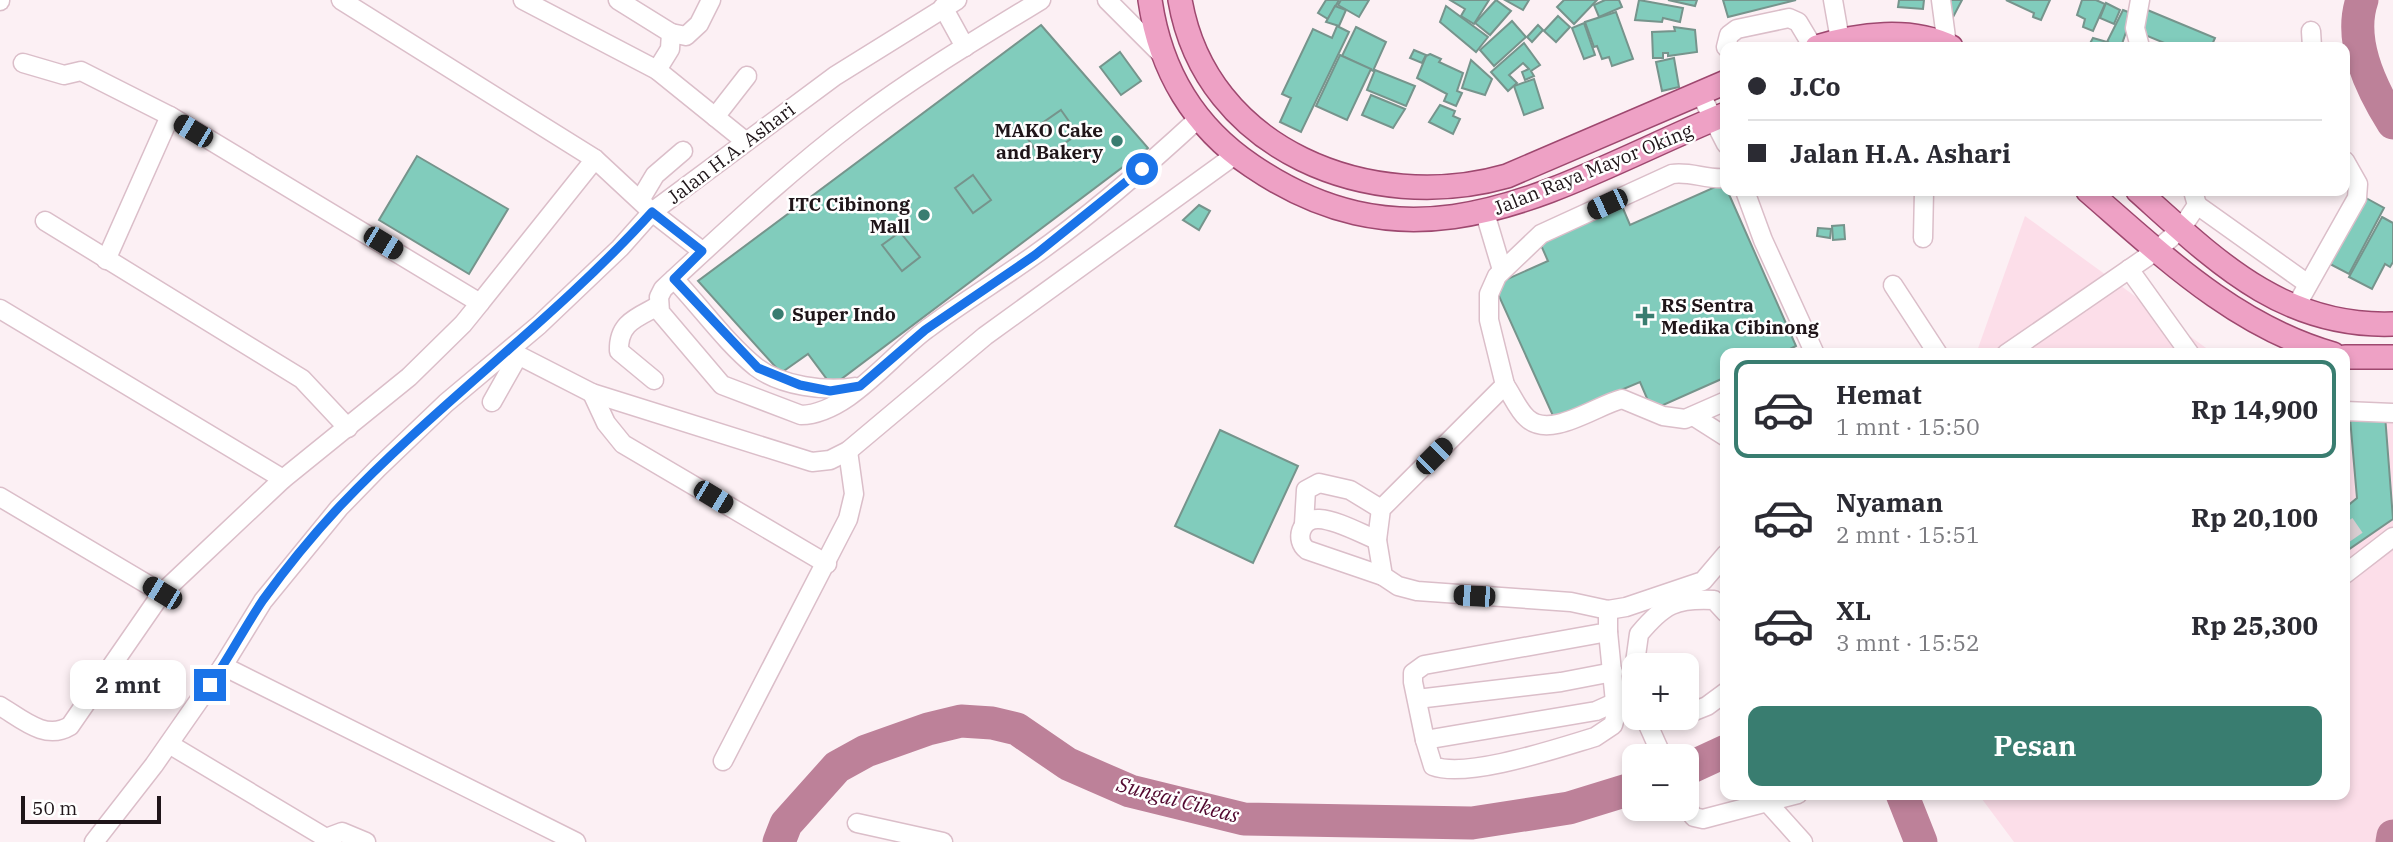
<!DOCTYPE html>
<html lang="id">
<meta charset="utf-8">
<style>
body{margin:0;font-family:"IBM Plex Serif",serif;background:#f7f7f7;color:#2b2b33;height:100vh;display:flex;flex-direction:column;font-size:26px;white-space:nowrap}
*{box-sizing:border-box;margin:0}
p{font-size:23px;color:#7c7c81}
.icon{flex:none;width:38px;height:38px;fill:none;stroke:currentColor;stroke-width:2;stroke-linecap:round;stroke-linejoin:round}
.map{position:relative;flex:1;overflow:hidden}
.side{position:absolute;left:1720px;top:348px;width:630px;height:452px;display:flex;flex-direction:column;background:#fff;border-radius:14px;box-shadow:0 4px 10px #0003}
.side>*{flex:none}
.top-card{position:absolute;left:1720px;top:42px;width:630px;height:154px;border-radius:14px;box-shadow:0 4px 10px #0003;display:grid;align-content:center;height:154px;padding:0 28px;background:#fff}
.tools{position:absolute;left:1622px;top:653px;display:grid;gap:14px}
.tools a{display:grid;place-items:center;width:77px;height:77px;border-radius:14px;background:#fff;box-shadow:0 4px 10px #0003;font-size:35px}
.scale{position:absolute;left:21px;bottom:18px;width:140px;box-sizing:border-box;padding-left:7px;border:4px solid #1f1519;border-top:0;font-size:19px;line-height:24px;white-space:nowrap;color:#1f1519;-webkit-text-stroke:5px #fff;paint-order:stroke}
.end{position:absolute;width:32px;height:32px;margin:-16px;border:9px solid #1a73e8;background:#fff;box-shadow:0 0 0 4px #fff}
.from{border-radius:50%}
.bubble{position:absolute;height:49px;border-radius:14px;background:#fff;box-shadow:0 4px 10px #0003;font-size:23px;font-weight:800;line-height:49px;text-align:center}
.car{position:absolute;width:21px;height:42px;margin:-21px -10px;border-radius:9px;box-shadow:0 0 5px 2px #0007;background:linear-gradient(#222 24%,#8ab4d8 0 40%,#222 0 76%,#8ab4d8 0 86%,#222 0)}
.top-card b{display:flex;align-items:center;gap:24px;height:66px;font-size:26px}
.top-card b+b{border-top:2px solid #e1e1e2}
.top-card i{width:18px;height:18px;background:#2b2b33}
ul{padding:12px 0 0;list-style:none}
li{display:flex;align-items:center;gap:21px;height:98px;margin:0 14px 10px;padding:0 14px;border:4px solid transparent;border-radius:14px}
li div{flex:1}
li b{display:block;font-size:26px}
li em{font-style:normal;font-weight:800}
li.on{border-color:#397d70}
li>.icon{width:63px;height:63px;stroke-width:1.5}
.button{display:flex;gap:14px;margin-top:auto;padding:14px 28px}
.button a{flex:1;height:80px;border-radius:14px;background:#397d70;color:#fff;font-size:28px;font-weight:800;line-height:80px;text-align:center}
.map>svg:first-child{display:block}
.built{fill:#fcdee9}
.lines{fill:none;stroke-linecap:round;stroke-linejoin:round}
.river{stroke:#bd8199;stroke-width:33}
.building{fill:#81ccbc;stroke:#76948c;stroke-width:2}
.minor-tunnel{stroke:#dbcfd3;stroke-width:18;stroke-dasharray:18 9;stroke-linecap:butt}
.minor-casing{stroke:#dbbec9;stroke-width:21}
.major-casing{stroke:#9e486f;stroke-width:26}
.minor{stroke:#fff;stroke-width:18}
.major{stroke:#eea1c5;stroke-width:23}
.route{stroke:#1a73e8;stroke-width:9}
.poi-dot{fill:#397d70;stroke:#fff;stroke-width:2.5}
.labels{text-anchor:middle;stroke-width:5;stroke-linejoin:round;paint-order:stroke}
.poi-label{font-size:19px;font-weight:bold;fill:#1f1519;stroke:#fff;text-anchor:end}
.street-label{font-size:19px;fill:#1f1519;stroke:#fff}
.water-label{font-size:21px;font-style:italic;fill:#520930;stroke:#fff}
</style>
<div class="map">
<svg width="2393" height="842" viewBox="0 0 2393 842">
<rect width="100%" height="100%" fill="#fcf0f4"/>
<g class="built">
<path d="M2025 216 2213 353 1976 354Z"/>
<path d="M2345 416 2393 420V842H2014L1979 795 2345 794Z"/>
</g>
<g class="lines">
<g class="river">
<path d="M2362 0C2348 41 2371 88 2393 123"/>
<path d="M1687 769 1726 751"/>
<path d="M1902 794 1921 842"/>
<path d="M779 842 786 824 837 767 866 751 928 729 961 721 992 723 1017 729 1068 764 1130 791 1244 819 1472 823 1569 808 1634 788"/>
<path d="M2392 842 2393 836"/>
</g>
</g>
<g class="building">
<path d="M1326 0H1339L1328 19 1318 13Z"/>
<path d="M1341 0H1369L1359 17 1338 5Z"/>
<path d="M1450 0H1489L1474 24 1461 16 1465 9Z"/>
<path d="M1496 0 1511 11 1490 35 1475 23Z"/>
<path d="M1505 0H1529L1523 10Z"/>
<path d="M1564 0H1597L1574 24 1557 7Z"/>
<path d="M1605 0H1619L1622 7 1599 17 1594 5Z"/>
<path d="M1639 0 1683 8 1680 22 1663 18 1662 22 1635 20Z"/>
<path d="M1668 0H1697L1695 6Z"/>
<path d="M1723 0H1796L1728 17Z"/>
<path d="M1899 0H1924L1923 9 1898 7Z"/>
<path d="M1943 0H1962L1952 19Z"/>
<path d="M2006 0H2050L2041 20 2033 17 2034 13Z"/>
<path d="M2082 0H2096L2105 4 2093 31 2083 27 2085 19 2077 15Z"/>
<path d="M2106 3 2120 10 2114 24 2100 18Z"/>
<path d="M1335 6 1346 10 1339 26 1326 22Z"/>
<path d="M1446 6 1488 37 1476 52 1440 22Z"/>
<path d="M2145 9 2215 38 2211 47H2174L2140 33Z"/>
<path d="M2123 10 2128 12 2127 29 2121 47H2118L2107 42Z"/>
<path d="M1616 12 1633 59 1612 66 1609 57 1602 59 1597 46 1594 47 1585 22Z"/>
<path d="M1558 16 1570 27 1556 42 1544 31Z"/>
<path d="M1512 21 1526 37 1494 66 1480 50Z"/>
<path d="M1584 23 1595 55 1584 59 1572 28Z"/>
<path d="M1041 25 1148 148 832 386 808 354 781 373 698 281Z"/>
<path d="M1538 25 1543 30 1532 42 1527 37Z"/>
<path d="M1337 26 1349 32 1301 132 1280 122 1291 98 1282 94 1313 29 1332 38Z"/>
<path d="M1356 27 1386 42 1373 71 1342 56Z"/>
<path d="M1674 27 1695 30 1697 52 1668 56V53H1663V58H1653L1652 32 1675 31Z"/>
<path d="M2093 38 2107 42 2118 47H2088Z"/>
<path d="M1524 43 1540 65 1531 71 1534 76 1525 80 1522 72 1529 69 1523 63 1509 75 1517 83 1508 91 1491 72Z"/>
<path d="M1414 50 1426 55 1422 63 1410 58Z"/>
<path d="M1120 52 1141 81 1121 95 1100 67Z"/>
<path d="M1430 54 1441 59 1439 62 1463 73 1457 91 1462 93 1456 106 1444 101 1447 94 1417 78 1426 56Z"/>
<path d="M1340 55 1371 69 1347 120 1316 106Z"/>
<path d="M1674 58 1679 87 1662 91 1656 62Z"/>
<path d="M1471 60 1492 79 1485 95 1462 88Z"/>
<path d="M1375 70 1415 86 1406 106 1367 90Z"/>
<path d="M1534 79 1543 108 1524 115 1514 86Z"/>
<path d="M1371 95 1405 109 1393 128 1362 115Z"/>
<path d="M1440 105 1455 111 1453 116 1460 119 1453 134 1429 122Z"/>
<path d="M1061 110 1078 134 1042 159 1025 135Z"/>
<path d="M417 156 508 209 469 274 379 220Z"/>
<path d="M973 175 991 200 973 213 955 188Z"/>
<path d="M1724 183 1796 346 1780 354H1726V377L1652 410 1640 382 1554 418 1494 285 1548 261 1540 243 1622 206 1630 225Z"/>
<path d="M2366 198 2384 208 2349 274 2330 264Z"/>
<path d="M1199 205 1210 211 1199 230 1183 220Z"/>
<path d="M2382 217 2393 223V262L2390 267 2385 264 2372 289 2349 277Z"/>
<path d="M1844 225 1845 239 1833 240 1832 226Z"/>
<path d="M1818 228 1831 229 1830 238 1817 236Z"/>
<path d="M900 232 920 257 902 271 882 245Z"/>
<path d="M2385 415 2393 519 2345 552V508L2357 498 2350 418Z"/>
<path d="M1220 430 1298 466 1253 563 1175 526Z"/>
</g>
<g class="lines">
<path class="minor-tunnel" d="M2345 523 2358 542"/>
<g class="minor-casing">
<g id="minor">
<path d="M341 0 595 159 652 212 702 251"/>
<path d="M523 0 657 70 745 141"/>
<path d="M618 0 671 33 670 49 657 70"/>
<path d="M1041 0C979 38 915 76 857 120 788 172 726 231 663 289L659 297 660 312 722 385 801 415C848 414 891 355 927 329 961 303 998 281 1033 256 1091 215 1146 167 1198 119"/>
<path d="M1107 0 1163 56"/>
<path d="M1833 0 1840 40"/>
<path d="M1941 0 1947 45"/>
<path d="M2140 0 2135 28 2140 47"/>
<path d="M0 1V0"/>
<path d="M943 7 965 47"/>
<path d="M2311 31 2312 47"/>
<path d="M671 33 686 36 699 24 711 0"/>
<path d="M1726 47 1729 35 1737 29 1789 18 1798 22 1813 47"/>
<path d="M23 63 64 75 81 71 170 116 480 303 595 159"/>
<path d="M1700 93 1726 144"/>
<path d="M715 117 747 76"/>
<path d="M1726 178C1707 180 1690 171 1672 174L1541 234 1497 276 1489 294V320L1505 385 1381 509 1377 540 1383 576 1398 586 1417 591 1571 602 1608 610 1626 607 1703 581 1726 554"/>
<path d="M1745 191 1763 240 1815 354"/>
<path d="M640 200 655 175 683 151"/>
<path d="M2197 205 2308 284"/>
<path d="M1485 213 1502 270"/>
<path d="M45 221 302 379 348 428"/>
<path d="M1923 238 1924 191"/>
<path d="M106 260 170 116"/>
<path d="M2129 269 2190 354"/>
<path d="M674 279C701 307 726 343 756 367 781 386 826 392 855 387"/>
<path d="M1893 285 1938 354"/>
<path d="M2295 308 2357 198 2358 184 2345 161"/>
<path d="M0 309 283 479"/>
<path d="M510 351 592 393 812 462 830 460 848 451 985 336 1235 155"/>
<path d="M2006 354 2157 250 2181 229 2197 205 2193 191"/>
<path d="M654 380 619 351C618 323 636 318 658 306"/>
<path d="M1505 385C1512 395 1518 410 1527 418 1550 440 1597 405 1622 399L1663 416 1685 419 1726 401"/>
<path d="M592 393 606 423 623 444 827 564"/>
<path d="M492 402 518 356"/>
<path d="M2345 411 2393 413"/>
<path d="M1693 416 1726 437"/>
<path d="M0 497 162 593"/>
<path d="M1304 524 1306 490 1319 483 1350 490 1381 509"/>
<path d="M1377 540C1360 533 1337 520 1319 519 1301 518 1294 540 1307 550L1383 576"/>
<path d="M2345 574 2393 537"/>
<path d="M1608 610V632L1424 665 1413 673V682L1425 740 1596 711 1616 702"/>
<path d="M1608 632 1616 712"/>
<path d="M223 666 576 842"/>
<path d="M1634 670 1639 634C1664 604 1676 598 1714 600L1726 613"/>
<path d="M1417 699 1561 682 1613 672"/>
<path d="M0 706C22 719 45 741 70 726L162 593 283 479 409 377 463 324 480 303"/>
<path d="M1687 714 1707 706 1726 692"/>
<path d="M1645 718 1662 756"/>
<path d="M1658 718H1669"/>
<path d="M1425 740 1433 766C1467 779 1558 748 1595 737L1613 725 1616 714 1634 707"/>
<path d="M169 744 326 838 342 832 366 842"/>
<path d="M723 761 848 519 854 494 848 451"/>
<path d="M1768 803 1803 842"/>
<path d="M1687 808 1694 817 1703 819 1798 794"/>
<path d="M857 823 943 842"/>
<path d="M94 842 154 765 223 666 263 601 339 508 378 468 446 403 539 325 620 248 652 212 835 76 957 0"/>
</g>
</g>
<g class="major-casing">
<g id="major">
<path d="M1150 0C1160 70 1194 127 1252 166 1424 283 1562 181 1726 114"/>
<path d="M1180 0C1206 151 1371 215 1507 176L1726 82"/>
<path d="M1817 47C1858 34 1911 27 1951 47"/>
<path d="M2088 191C2163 256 2235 326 2333 354"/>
<path d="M2138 191C2215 260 2282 328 2393 324"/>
<path d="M2345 357H2393"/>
</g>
</g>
<use href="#minor" class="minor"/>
<use href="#major" class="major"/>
</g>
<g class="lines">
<path class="route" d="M210 685C229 658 244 628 263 600 286 568 313 535 340 506 439 402 556 318 652 212L702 251 674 279 758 368 800 385 830 391 860 386 925 330 1035 255 1142 169"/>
</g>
<g class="poi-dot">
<circle cx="1117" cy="141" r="7"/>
<circle cx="924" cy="215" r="7"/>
<circle cx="778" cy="314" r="7"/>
<path d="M1641.5 305.5h7v7h7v7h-7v7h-7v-7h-7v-7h7z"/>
</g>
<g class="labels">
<g class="poi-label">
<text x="1103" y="137">MAKO Cake<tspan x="1103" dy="22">and Bakery</tspan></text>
<text x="910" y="211">ITC Cibinong<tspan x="910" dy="22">Mall</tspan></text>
<text x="1661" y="312" text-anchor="start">RS Sentra<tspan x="1661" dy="22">Medika Cibinong</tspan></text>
<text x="792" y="321" text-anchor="start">Super Indo</text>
</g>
<g class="street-label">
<text transform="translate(731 153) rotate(-37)" y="7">Jalan H.A. Ashari</text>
<text transform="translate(1593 169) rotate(-22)" y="7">Jalan Raya Mayor Oking</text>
</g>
<g class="water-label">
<text transform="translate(1178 800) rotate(15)" y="7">Sungai Cikeas</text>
</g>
</g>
</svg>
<div class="tools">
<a>+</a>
<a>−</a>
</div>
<div class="scale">50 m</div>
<i class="end from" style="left:1142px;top:169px"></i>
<i class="end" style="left:210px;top:685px"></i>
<div class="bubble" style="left:70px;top:660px;width:116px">2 mnt</div>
<i class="car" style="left:193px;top:131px;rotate:301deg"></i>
<i class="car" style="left:1607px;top:204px;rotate:245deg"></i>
<i class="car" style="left:383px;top:243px;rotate:121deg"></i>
<i class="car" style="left:1434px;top:456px;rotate:45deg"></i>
<i class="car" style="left:713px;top:497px;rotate:121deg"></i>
<i class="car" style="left:162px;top:593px;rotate:301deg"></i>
<i class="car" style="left:1474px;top:596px;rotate:273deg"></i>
<div class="top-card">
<b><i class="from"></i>J.Co</b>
<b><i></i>Jalan H.A. Ashari</b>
</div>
<section class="side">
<ul>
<li class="on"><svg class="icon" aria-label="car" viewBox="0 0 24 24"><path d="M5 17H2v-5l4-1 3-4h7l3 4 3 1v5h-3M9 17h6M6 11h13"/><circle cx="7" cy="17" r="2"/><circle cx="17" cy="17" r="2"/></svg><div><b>Hemat</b><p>1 mnt · 15:50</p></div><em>Rp 14,900</em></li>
<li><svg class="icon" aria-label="car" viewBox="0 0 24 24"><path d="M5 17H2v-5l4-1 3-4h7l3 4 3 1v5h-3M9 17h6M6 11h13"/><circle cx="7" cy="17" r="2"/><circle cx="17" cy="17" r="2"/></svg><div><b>Nyaman</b><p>2 mnt · 15:51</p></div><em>Rp 20,100</em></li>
<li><svg class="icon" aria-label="car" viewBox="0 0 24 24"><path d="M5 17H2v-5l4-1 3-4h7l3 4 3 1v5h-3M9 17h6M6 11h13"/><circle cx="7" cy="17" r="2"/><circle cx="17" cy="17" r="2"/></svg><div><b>XL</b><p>3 mnt · 15:52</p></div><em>Rp 25,300</em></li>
</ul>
<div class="button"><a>Pesan</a></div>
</section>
</div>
